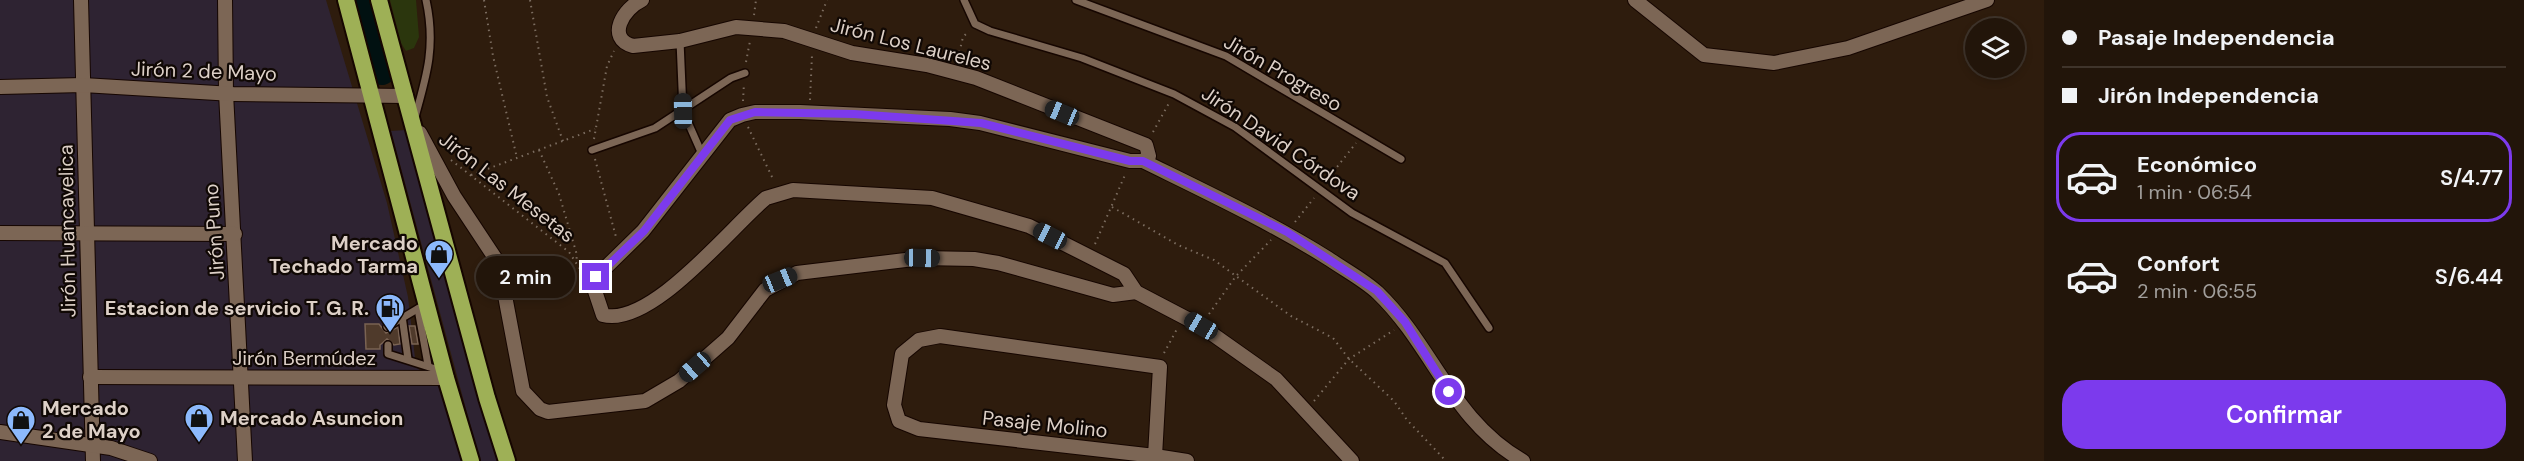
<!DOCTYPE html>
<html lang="es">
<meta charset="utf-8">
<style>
body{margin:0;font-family:"DM Sans",sans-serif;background:#2e2218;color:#f1f3f6;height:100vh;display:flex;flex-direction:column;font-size:22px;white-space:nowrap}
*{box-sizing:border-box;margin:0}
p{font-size:20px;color:#a29f9c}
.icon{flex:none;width:33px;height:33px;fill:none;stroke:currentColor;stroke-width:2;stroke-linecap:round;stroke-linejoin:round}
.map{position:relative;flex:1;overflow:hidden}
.panel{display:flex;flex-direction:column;background:#22150a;width:480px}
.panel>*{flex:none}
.hud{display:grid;align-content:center;height:132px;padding:0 18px;background:#22150a}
.tools{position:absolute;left:1965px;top:18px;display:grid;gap:12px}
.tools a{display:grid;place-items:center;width:60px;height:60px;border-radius:50%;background:#22150a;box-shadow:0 3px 9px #0003,0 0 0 2px #3f342b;font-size:30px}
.end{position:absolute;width:27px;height:27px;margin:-14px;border:8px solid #7c3aed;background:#fff;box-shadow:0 0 0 3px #fff}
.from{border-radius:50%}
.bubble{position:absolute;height:42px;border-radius:21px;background:#22150a;box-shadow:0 3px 9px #0003,0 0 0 2px #3f342b;font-size:20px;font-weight:600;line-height:42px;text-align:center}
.car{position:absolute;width:18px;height:36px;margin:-18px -9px;border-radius:8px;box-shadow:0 0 4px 2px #0007;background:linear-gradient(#222 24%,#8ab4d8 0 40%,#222 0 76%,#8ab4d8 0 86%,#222 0)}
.hud b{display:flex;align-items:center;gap:21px;height:57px;font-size:22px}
.hud b+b{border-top:2px solid #3f342b}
.hud i{width:15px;height:15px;background:#f1f3f6}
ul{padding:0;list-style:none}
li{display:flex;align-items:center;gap:18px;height:90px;margin:0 12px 9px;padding:0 6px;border:3px solid transparent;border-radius:24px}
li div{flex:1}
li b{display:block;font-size:22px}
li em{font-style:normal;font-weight:600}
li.current{border-color:#7c3aed}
li>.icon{width:54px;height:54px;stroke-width:1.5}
.button{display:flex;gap:12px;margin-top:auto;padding:12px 18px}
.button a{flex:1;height:69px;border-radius:24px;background:#7c3aed;color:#fff;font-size:24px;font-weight:600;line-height:69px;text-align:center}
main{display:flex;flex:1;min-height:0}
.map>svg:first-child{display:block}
.commercial{fill:#2e2332}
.green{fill:#2b360d}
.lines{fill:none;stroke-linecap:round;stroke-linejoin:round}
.river{stroke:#011111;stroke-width:26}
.building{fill:#4f3a2b;stroke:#7a6353;stroke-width:1.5}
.service-casing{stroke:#160600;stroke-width:10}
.minor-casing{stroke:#160600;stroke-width:16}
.trunk-casing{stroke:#160600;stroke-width:20}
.path{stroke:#7c6d60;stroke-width:2;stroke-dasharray:1.5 4.5;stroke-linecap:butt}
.service{stroke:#7c6655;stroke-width:7}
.minor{stroke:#7c6655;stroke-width:14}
.trunk{stroke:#9eb056;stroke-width:16}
.route{stroke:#7c3aed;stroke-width:8}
.labels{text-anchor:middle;stroke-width:4.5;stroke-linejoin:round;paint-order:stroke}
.street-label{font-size:20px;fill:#ddd0c7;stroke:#100804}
.poi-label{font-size:20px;font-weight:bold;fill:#ddd0c7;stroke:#100804;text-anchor:end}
</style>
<main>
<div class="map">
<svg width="2044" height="461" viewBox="0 0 2044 461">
<rect width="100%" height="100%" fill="#2e1c0d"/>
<path class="commercial" d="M0 0H326L387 203 408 297 416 367 437 384 480 461 391 131 406 130 497 461H0Z"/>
<path class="green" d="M390 0H416L419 37 414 48 406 51 401 43Z"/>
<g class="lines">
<path class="river" d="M361 0 382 72"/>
</g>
<g class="building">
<path d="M365 324H379L386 333 398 327 400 344 394 345 387 339 380 345V349H366Z"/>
<path d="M409 326H415L418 344H412Z"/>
</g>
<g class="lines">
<g class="service-casing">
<g id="service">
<path d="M964 0 975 24 990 31 1082 58 1174 94 1235 127 1352 213 1445 263 1489 328"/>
<path d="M1076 0 1226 56 1401 159"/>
<path d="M680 41 683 111 702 154"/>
<path d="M415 117C427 75 436 45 426 0"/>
<path d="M592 150 655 128 731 78 745 73"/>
<path d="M418 309 428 365"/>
<path d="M402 316 408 359"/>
<path d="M387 327 419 308"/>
<path d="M388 345V354L442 371"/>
</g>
</g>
<g class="minor-casing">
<g id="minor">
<path d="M81 0 93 461"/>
<path d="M225 0 226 93 245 461"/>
<path d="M642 0C624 8 605 38 633 46L680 41 736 27 784 31 852 53 927 65 976 78 1146 145 1149 156 1143 161"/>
<path d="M1635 0 1704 55 1774 63 1848 48 1987 0"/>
<path d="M0 87 83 85 233 94 406 96"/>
<path d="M420 133 454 196 499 264 523 391 540 409 548 412 645 401 679 381 728 338 765 290 797 273 922 258 974 259 998 263 1113 295 1136 292"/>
<path d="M0 233 235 234"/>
<path d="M90 377 446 378"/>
<path d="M0 432 111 448 150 461"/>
<path d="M1155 461V456L1160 367 940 336 919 340 902 354 894 405 899 421 919 429 1155 456 1187 461"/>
<path d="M1352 461 1276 379 1201 326 1136 292 1124 274 1029 226 932 198 793 190 766 198C731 227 651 328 603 315L594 288 596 277 643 231 730 120 742 115 755 112H800L950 119 980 123 1130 161H1143C1206 192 1270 222 1329 259 1345 270 1364 280 1378 293 1433 346 1452 421 1523 461"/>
</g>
</g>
<g class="trunk-casing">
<g id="trunk">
<path d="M346 0 446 378 471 461"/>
<path d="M379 0 487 398 507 461"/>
</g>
</g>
<g class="path">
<path d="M484 0 493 56 517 158"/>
<path d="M530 0 547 97 563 141"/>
<path d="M754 15 756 0"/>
<path d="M816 28 827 0"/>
<path d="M958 58 963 37 969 31"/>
<path d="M746 62 750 41"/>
<path d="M810 100 812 55"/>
<path d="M743 101 744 83"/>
<path d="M748 127 774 181"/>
<path d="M1153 132 1169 103"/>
<path d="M594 139 607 66 614 51"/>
<path d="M539 150 559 194 577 255 576 262"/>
<path d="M595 159 616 237"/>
<path d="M451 160 569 252 582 272"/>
<path d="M471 175 595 129"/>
<path d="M1326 181 1356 143"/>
<path d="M1112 207 1178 245 1214 260 1291 316 1333 338 1349 359 1394 401 1407 420 1446 461"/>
<path d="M1295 222 1314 198"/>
<path d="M1095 244 1125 175"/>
<path d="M1209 314 1236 276 1271 240"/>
<path d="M1164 353 1177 329"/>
<path d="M1314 401 1349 359 1394 330"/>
</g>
<use href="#service" class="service"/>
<use href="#minor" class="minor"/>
<use href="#trunk" class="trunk"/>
</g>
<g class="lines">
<path class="route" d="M596 277 644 231 730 120 755 112 854 114 981 123 1130 161H1143L1287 232 1377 291 1405 322 1449 392"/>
</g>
<defs>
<g id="shop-pin" transform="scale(1.5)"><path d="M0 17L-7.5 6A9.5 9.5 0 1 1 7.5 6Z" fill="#8cb9fc" stroke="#100804"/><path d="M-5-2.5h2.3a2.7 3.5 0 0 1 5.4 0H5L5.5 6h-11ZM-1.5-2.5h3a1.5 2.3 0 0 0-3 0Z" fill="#111"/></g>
<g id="fuel-pin" transform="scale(1.5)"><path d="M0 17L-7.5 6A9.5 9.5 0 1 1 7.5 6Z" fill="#8cb9fc" stroke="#100804"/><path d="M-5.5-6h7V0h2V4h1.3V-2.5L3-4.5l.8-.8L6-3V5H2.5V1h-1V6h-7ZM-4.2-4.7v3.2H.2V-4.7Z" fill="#111"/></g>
</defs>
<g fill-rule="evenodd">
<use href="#shop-pin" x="439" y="254"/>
<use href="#fuel-pin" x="390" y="308"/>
<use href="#shop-pin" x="199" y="418"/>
<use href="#shop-pin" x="21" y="420"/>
</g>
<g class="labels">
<g class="street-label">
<text transform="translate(911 44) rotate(14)" y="7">Jirón Los Laureles</text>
<text transform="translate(204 71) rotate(2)" y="7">Jirón 2 de Mayo</text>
<text transform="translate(1283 73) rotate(30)" y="7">Jirón Progreso</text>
<text transform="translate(1281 143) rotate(34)" y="7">Jirón David Córdova</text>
<text transform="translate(507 187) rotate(38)" y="7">Jirón Las Mesetas</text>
<text transform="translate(67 231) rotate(-91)" y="7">Jirón Huancavelica</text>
<text transform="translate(214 232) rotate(-94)" y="7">Jirón Puno</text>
<text x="304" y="365">Jirón Bermúdez</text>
<text transform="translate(1045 424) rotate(6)" y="7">Pasaje Molino</text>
</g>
<g class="poi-label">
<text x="418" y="250">Mercado<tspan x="418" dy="23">Techado Tarma</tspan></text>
<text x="369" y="315">Estacion de servicio T. G. R.</text>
<text x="42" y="415" text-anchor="start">Mercado<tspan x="42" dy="23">2 de Mayo</tspan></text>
<text x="220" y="425" text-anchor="start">Mercado Asuncion</text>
</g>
</g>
</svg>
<div class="tools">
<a><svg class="icon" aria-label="layers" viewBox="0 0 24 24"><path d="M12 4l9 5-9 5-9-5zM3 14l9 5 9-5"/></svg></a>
</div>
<i class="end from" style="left:1449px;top:392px"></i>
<i class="end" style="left:596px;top:277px"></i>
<div class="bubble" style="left:476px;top:256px;width:99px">2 min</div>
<i class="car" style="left:683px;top:111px;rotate:359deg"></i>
<i class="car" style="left:1062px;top:113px;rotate:292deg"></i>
<i class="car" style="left:1050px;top:236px;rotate:297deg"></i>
<i class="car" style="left:922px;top:258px;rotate:91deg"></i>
<i class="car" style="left:780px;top:280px;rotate:68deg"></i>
<i class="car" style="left:1201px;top:326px;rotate:300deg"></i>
<i class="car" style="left:695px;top:367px;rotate:229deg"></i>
</div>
<section class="panel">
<div class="hud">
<b><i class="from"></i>Pasaje Independencia</b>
<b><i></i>Jirón Independencia</b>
</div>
<ul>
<li class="current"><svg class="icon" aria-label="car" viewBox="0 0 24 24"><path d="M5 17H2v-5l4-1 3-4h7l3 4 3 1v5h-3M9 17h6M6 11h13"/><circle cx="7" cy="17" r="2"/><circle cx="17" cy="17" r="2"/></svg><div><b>Económico</b><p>1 min · 06:54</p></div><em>S/4.77</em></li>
<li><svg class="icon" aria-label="car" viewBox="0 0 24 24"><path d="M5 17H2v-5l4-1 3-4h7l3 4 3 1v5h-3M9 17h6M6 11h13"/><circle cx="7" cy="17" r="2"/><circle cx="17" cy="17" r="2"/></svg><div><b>Confort</b><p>2 min · 06:55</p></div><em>S/6.44</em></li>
</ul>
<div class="button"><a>Confirmar</a></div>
</section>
</main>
